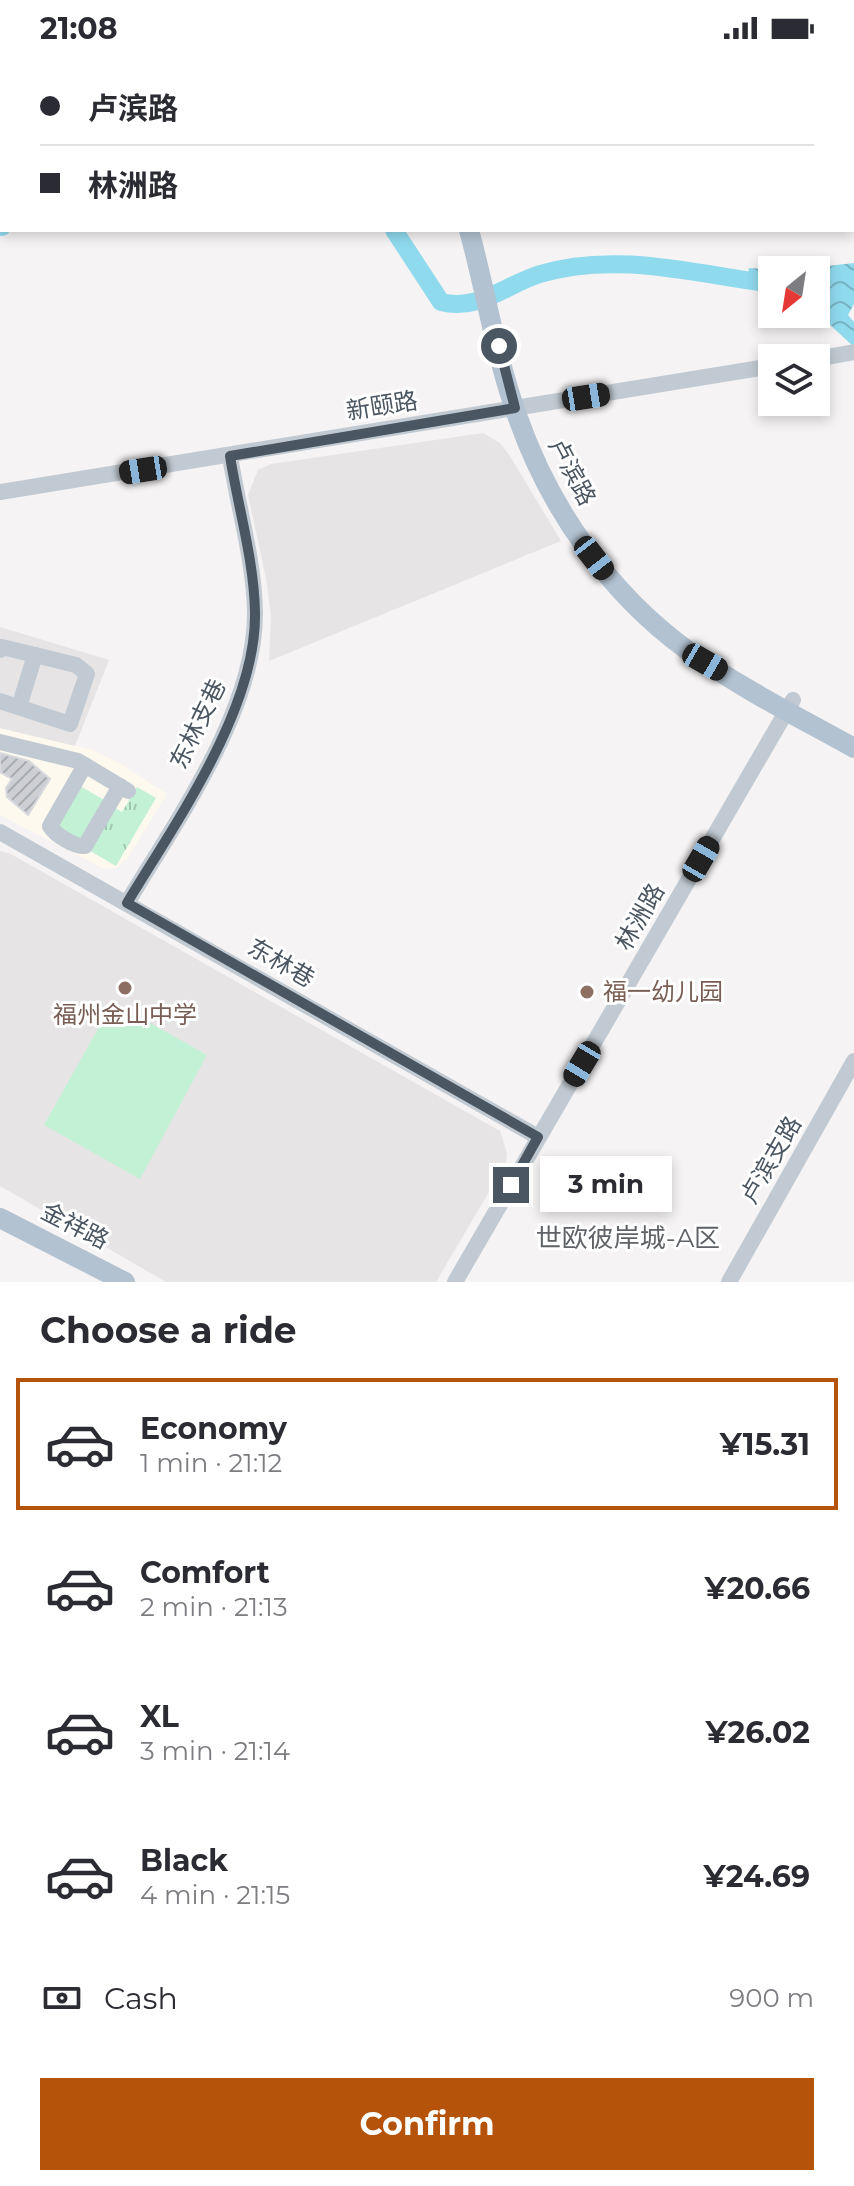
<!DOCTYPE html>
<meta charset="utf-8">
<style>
body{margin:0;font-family:Montserrat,"Noto Sans SC",sans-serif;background:#f2f2f3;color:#2b2b33;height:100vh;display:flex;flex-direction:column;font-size:30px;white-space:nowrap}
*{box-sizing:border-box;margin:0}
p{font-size:26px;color:#7c7c81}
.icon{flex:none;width:44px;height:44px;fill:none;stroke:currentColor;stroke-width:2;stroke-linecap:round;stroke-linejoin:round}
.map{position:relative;height:1226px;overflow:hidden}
.sheet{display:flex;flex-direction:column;background:#fff;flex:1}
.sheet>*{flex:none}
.banner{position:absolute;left:0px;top:0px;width:854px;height:176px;box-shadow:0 4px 12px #0003;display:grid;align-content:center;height:176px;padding:0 40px;background:#fff}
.needle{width:52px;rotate:210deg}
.buttons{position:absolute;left:758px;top:200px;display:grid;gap:16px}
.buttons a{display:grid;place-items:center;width:72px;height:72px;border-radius:0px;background:#fff;box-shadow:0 4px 12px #0003;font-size:40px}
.end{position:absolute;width:36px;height:36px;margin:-18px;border:10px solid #4a5661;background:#fff;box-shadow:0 0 0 4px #fff}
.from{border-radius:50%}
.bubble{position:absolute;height:56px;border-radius:0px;background:#fff;box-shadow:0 4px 12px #0003;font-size:26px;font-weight:700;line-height:56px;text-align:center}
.car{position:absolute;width:24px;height:48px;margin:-24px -12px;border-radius:10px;box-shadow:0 0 6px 2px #0007;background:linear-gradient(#222 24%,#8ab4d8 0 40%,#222 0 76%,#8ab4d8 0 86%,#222 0)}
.banner b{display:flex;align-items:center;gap:28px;height:76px;font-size:30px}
.banner b+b{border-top:2px solid #e1e1e2}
.banner i{width:20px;height:20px;background:#2b2b33}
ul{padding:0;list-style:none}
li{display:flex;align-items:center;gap:24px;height:132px;margin:0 16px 12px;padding:0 24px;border:4px solid transparent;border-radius:0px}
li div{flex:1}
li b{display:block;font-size:30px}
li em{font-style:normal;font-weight:700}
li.selected{border-color:#b45309}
li>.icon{width:72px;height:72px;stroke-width:1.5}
h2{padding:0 40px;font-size:36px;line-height:96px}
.pay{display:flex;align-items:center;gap:20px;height:88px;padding:0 40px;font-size:30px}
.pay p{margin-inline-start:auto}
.action{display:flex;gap:16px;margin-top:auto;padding:16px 40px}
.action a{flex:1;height:92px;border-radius:0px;background:#b45309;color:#fff;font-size:32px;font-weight:700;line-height:92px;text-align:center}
.status{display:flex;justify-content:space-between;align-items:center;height:56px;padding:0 40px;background:#fff;direction:ltr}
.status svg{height:22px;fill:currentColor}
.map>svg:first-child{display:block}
.commercial{fill:#fdf9ef}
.education{fill:#e6e4e5}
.medical{fill:#fce8e6}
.grass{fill:url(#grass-tufts)}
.pitch{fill:#c3f1d5}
.water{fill:url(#water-waves)}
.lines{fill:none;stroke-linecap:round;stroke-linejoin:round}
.river{stroke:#90daee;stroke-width:18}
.building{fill:url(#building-hatch);stroke:#d7d9de;stroke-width:2}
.minor{stroke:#c1cad2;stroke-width:16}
.major{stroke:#b3c2d1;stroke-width:20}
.route{stroke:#4a5661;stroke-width:10}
.education-dot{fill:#8d6e63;stroke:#fff;stroke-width:3}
.labels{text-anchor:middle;stroke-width:6;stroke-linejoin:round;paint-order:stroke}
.street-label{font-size:24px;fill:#4a5661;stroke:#fff}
.education-label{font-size:24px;fill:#785e54;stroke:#fff;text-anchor:start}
.neighbourhood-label{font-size:26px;fill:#5f6368;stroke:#fff}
</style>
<div class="status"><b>21:08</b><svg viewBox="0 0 49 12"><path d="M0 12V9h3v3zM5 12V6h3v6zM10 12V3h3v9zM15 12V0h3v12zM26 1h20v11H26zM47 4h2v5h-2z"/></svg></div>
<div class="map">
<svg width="854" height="1226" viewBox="0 0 854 1226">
<defs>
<pattern id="grass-tufts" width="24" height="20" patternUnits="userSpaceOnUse" patternTransform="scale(2)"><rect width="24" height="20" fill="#c3f1d5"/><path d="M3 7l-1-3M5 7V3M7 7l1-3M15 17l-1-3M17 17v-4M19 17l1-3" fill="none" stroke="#a0c6b0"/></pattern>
<pattern id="water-waves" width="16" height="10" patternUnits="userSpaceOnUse" patternTransform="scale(2)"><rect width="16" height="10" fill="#90daee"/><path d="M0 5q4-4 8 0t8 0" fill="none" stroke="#78b4c4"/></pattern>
<pattern id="building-hatch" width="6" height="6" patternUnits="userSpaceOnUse" patternTransform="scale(2)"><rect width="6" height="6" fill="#cdcfd5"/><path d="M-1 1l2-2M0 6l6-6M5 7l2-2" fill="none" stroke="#a8abb0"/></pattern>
</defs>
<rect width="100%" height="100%" fill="#f5f3f3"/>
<path class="commercial" d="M0 672 90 693 118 706 167 738 127 803 117 812 104 813 0 759Z"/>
<g class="education">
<path d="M483 377 500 387 510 400 561 485 269 605 271 560 266 522 248 439 258 414 271 408Z"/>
<path d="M0 571 109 604 75 690 0 672Z"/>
<path d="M0 795 9 797 500 1075 507 1097 506 1107 436 1226H166L0 1130Z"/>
</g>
<path class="medical" d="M0 0H536L2 2 0 81Z"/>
<path class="grass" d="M137 731 156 742 116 810 90 795 115 752 122 756Z"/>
<g class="pitch">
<path d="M80 730 106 745 81 787 55 772Z"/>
<path d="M113 946 207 999 140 1123 44 1069Z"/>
</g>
<g class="water">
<path d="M854 207V248L848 259 854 266V291L816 256V214H791Z"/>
<path d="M749 212 779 214H772V234L746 231Z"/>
</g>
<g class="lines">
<g class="river">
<path d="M0 171H2"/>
<path d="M394 174 441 246C478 256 507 228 540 218 617 195 695 218 772 228"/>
</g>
</g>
<path class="building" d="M0 697 29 705 50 723 28 759 7 741 6 732 12 723 0 716Z"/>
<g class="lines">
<g class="minor">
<path d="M1 0 2 7"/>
<path d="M13 2 23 0"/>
<path d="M236 2 245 0"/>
<path d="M816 303 854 296"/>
<path d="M0 436 772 310"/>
<path d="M0 594 2 591 76 609 87 618 70 668 0 645"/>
<path d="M19 651 35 599"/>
<path d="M0 686 78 705 128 735"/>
<path d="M85 709 50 770C55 779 75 791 85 790L120 730"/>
<path d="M0 776 538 1081"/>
<path d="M127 847C176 765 256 654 255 556 254 504 238 451 230 400"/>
<path d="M455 1226 793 644"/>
<path d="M729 1226 854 1005"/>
</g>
<g class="major">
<path d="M671 2 683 0"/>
<path d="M0 116 2 115"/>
<path d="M469 174C486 236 496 302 518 362 550 453 609 537 687 594 739 631 798 661 854 692"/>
<path d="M0 1162 125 1226"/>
</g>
</g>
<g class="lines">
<path class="route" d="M499 290 515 352 230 400C238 451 254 504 255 556 257 652 176 766 127 847L538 1081 511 1129"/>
</g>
<g class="education-dot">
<circle cx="125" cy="932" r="8"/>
<circle cx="587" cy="936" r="8"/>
</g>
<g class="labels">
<g class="street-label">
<text transform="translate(382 350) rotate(-9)" y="8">新颐路</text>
<text transform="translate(572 416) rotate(62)" y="8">卢滨路</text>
<text transform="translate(198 668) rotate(-64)" y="8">东林支巷</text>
<text transform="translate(640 861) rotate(-60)" y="8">林洲路</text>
<text transform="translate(281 907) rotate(30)" y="8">东林巷</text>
<text transform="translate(771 1104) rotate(-60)" y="8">卢滨支路</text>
<text transform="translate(75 1170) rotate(27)" y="8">金祥路</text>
</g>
<g class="education-label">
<text x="603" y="944">福一幼儿园</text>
<text x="125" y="967" text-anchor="middle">福州金山中学</text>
</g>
<g class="neighbourhood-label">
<text x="628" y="1191">世欧彼岸城-A区</text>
</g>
</g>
</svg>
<div class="buttons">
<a><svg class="needle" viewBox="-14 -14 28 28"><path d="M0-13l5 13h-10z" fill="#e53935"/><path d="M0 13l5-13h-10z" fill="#7c7c81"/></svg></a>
<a><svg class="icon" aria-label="layers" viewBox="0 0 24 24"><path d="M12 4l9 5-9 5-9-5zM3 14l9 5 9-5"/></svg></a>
</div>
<i class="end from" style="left:499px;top:290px"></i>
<i class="end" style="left:511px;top:1129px"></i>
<div class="bubble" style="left:540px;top:1100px;width:132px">3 min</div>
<i class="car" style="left:586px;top:341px;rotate:81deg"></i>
<i class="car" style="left:143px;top:414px;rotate:261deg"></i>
<i class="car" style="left:594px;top:502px;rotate:142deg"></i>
<i class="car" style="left:705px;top:606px;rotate:120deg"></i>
<i class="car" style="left:701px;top:803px;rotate:30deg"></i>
<i class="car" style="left:582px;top:1008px;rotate:211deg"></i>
<div class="banner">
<b><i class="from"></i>卢滨路</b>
<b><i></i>林洲路</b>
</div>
</div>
<section class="sheet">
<h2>Choose a ride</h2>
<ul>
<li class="selected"><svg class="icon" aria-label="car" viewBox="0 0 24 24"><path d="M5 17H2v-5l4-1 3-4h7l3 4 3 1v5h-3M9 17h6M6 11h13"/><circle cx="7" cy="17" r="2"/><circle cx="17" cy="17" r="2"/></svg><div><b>Economy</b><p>1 min · 21:12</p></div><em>¥15.31</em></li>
<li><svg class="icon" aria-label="car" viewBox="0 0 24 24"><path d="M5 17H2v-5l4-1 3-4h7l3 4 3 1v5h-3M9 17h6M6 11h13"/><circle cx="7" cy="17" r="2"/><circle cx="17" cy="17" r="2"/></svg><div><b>Comfort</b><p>2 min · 21:13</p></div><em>¥20.66</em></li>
<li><svg class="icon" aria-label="car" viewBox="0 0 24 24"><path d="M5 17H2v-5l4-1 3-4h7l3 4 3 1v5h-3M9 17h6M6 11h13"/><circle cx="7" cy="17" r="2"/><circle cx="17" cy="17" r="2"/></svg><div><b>XL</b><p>3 min · 21:14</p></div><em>¥26.02</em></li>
<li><svg class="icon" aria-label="car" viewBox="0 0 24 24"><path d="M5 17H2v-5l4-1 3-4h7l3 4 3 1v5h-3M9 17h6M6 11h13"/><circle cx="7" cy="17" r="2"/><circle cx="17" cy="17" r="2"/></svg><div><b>Black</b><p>4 min · 21:15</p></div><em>¥24.69</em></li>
</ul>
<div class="pay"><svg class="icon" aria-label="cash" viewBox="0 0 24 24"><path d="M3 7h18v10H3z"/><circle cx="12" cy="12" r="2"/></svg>Cash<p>900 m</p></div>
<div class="action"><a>Confirm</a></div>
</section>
